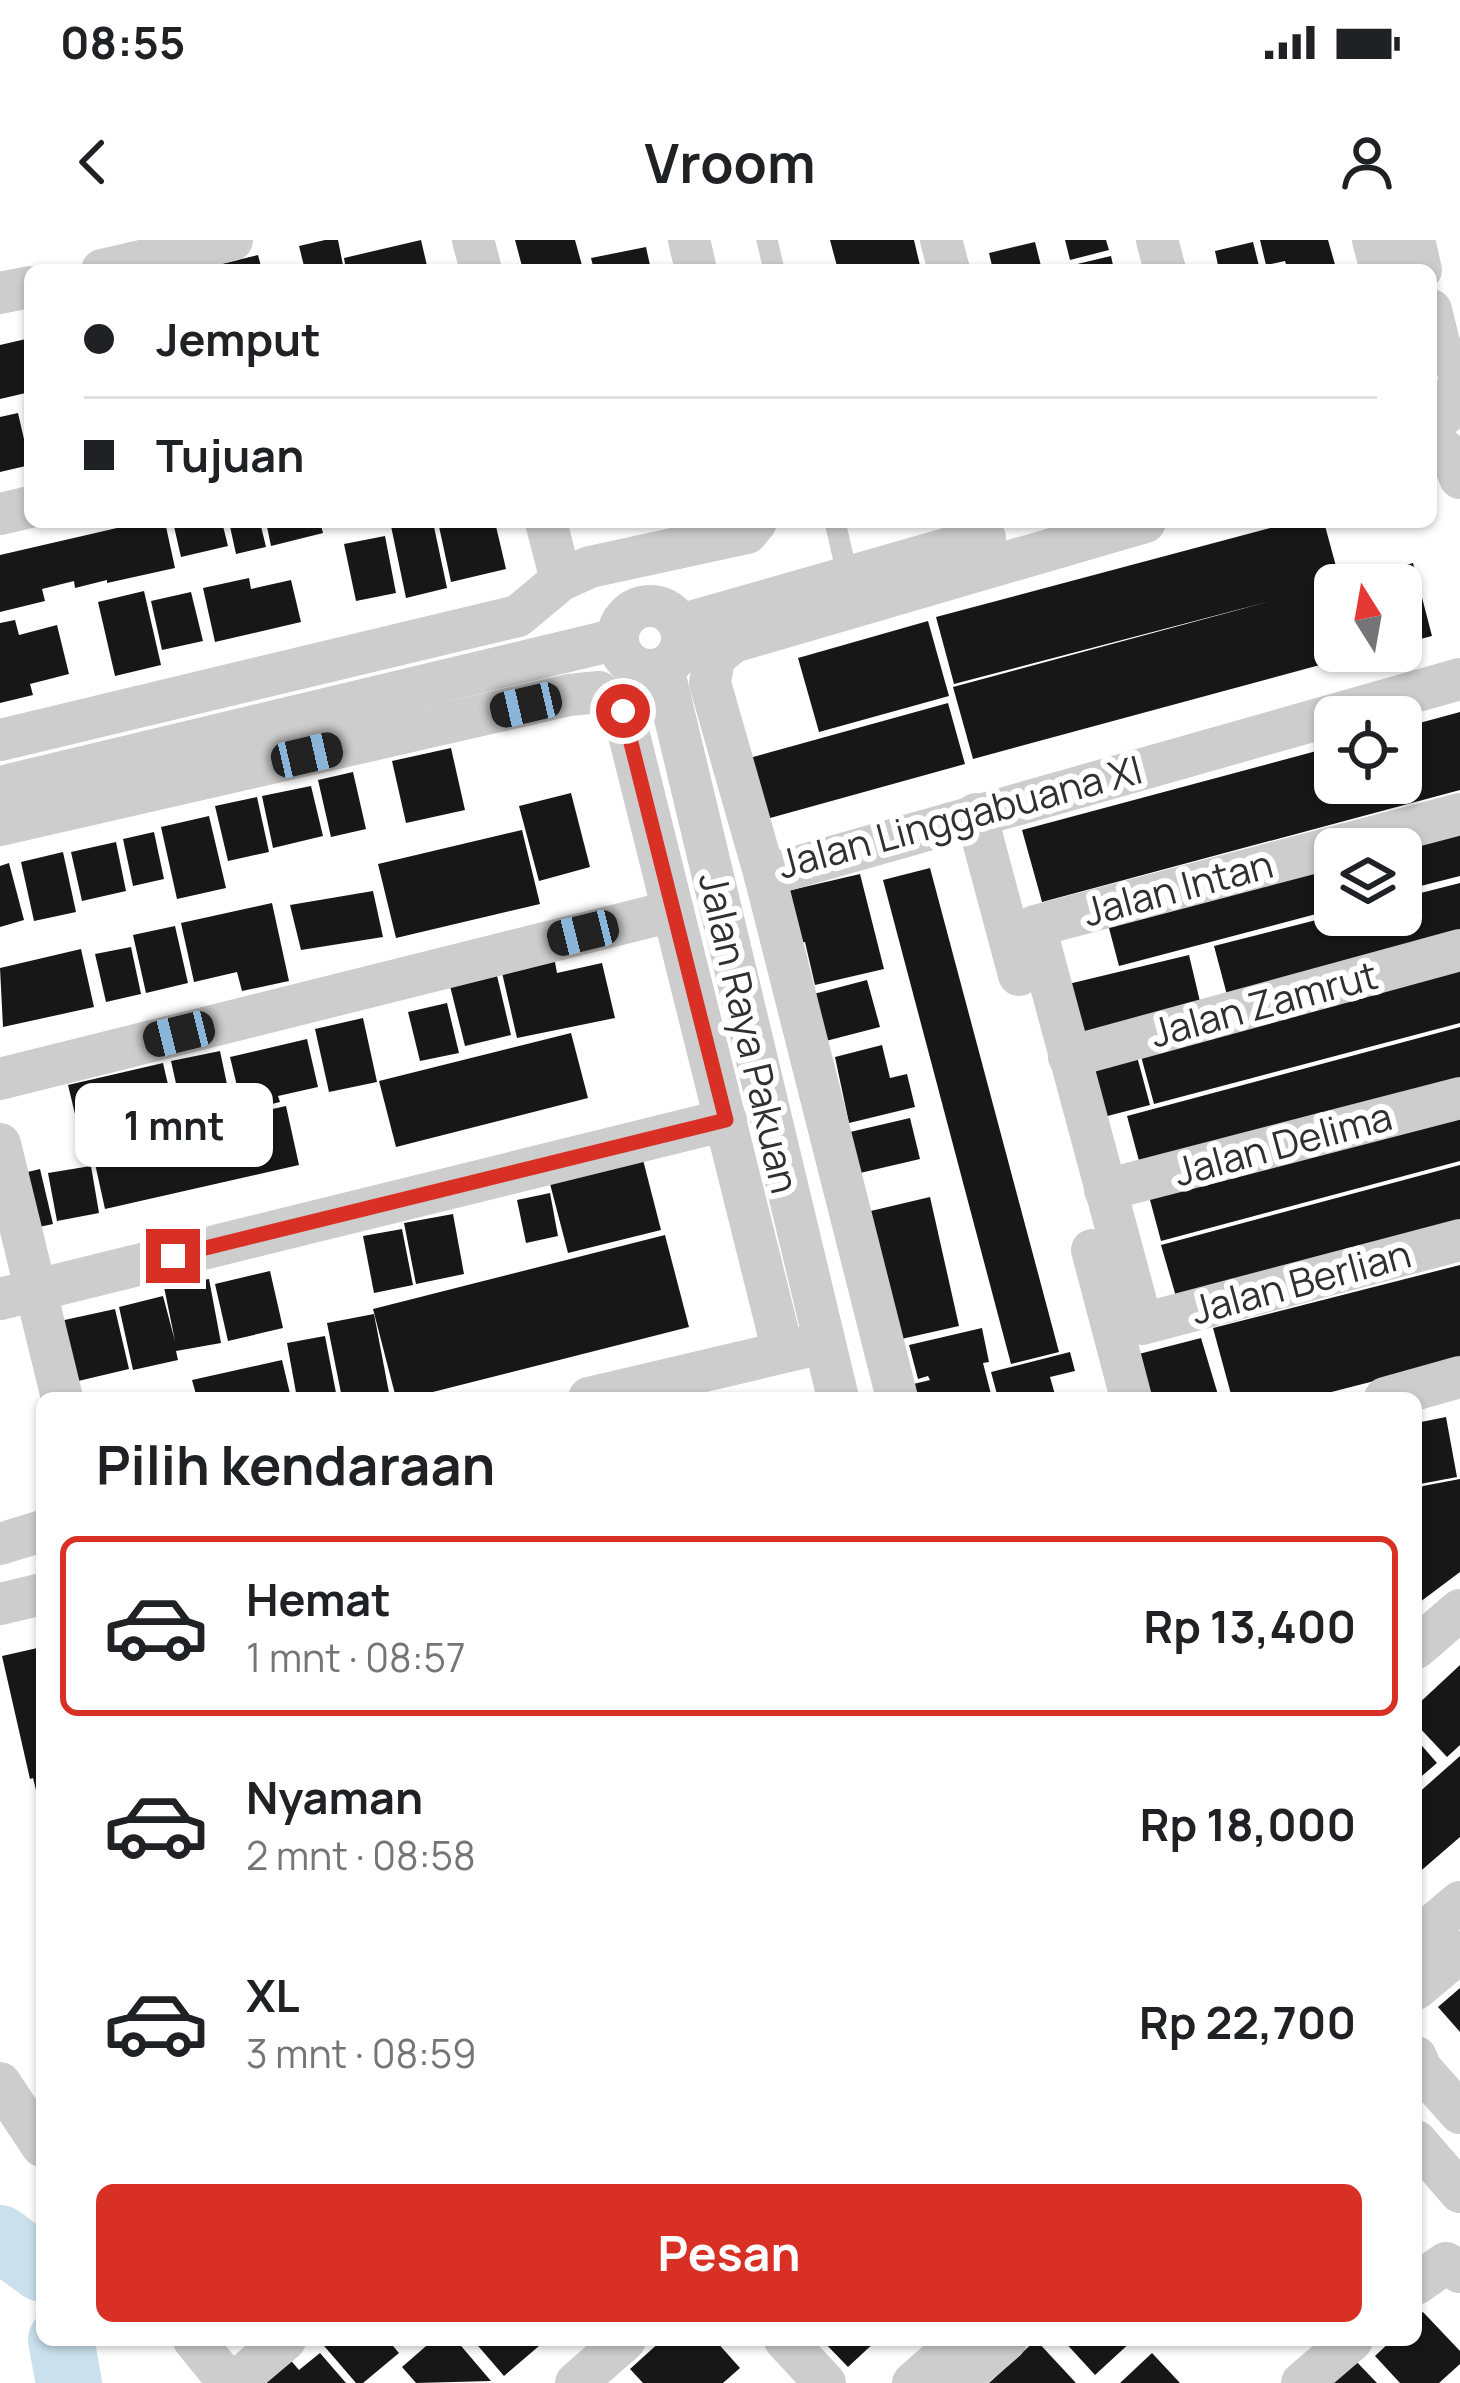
<!DOCTYPE html>
<html lang="id">
<meta charset="utf-8">
<style>
body{margin:0;font-family:Manrope,sans-serif;background:#f6f6f6;color:#202124;height:100vh;display:flex;flex-direction:column;font-size:45px;white-space:nowrap}
*{box-sizing:border-box;margin:0}
p{font-size:39px;color:#757577}
.icon{flex:none;width:66px;height:66px;fill:none;stroke:currentColor;stroke-width:2;stroke-linecap:round;stroke-linejoin:round}
.map{position:relative;flex:1;overflow:hidden}
.sheet{position:absolute;left:36px;top:1152px;width:1386px;height:954px;display:flex;flex-direction:column;background:#fff;border-radius:18px;box-shadow:0 3px 9px #0004}
.sheet>*{flex:none}
.hud{position:absolute;left:24px;top:24px;width:1413px;height:264px;border-radius:18px;box-shadow:0 3px 9px #0004;display:grid;align-content:center;height:264px;padding:0 60px;background:#fff}
.needle{width:78px;rotate:349deg}
.tools{position:absolute;left:1314px;top:324px;display:grid;gap:24px}
.tools a{display:grid;place-items:center;width:108px;height:108px;border-radius:18px;background:#fff;box-shadow:0 3px 9px #0004;font-size:60px}
.end{position:absolute;width:54px;height:54px;margin:-27px;border:15px solid #d93025;background:#fff;box-shadow:0 0 0 6px #fff}
.from{border-radius:50%}
.bubble{position:absolute;height:84px;border-radius:18px;background:#fff;box-shadow:0 3px 9px #0004;font-size:39px;font-weight:700;line-height:84px;text-align:center}
.car{position:absolute;width:36px;height:72px;margin:-36px -18px;border-radius:15px;box-shadow:0 0 9px 3px #0007;background:linear-gradient(#222 24%,#8ab4d8 0 40%,#222 0 76%,#8ab4d8 0 86%,#222 0)}
.hud b{display:flex;align-items:center;gap:42px;height:114px;font-size:45px}
.hud b+b{border-top:3px solid #e0e0e0}
.hud i{width:30px;height:30px;background:#202124}
ul{padding:0;list-style:none}
li{display:flex;align-items:center;gap:36px;height:180px;margin:0 24px 18px;padding:0 36px;border:6px solid transparent;border-radius:18px}
li div{flex:1}
li b{display:block;font-size:45px}
li em{font-style:normal;font-weight:700}
li.active{border-color:#d93025}
li>.icon{width:108px;height:108px;stroke-width:1.5}
h2{padding:0 60px;font-size:54px;line-height:144px}
.action{display:flex;gap:24px;margin-top:auto;padding:24px 60px}
.action a{flex:1;height:138px;border-radius:18px;background:#d93025;color:#fff;font-size:48px;font-weight:700;line-height:138px;text-align:center}
.status{display:flex;justify-content:space-between;align-items:center;height:84px;padding:0 60px;background:#fff;direction:ltr}
.status svg{height:33px;fill:currentColor}
header{display:flex;justify-content:space-between;align-items:center;height:156px;padding:0 60px;background:#fff;font-size:54px;font-weight:700}
.map>svg:first-child{display:block}
.lines{fill:none;stroke-linecap:round;stroke-linejoin:round}
.river{stroke:#cbe0ed;stroke-width:66}
.building{fill:#171717}
.service{stroke:#cdcdcd;stroke-width:21}
.minor{stroke:#cdcdcd;stroke-width:42}
.route{stroke:#d93025;stroke-width:15}
.labels{text-anchor:middle;stroke-width:12;stroke-linejoin:round;paint-order:stroke}
.street-label{font-size:39px;fill:#303030;stroke:#fff}
</style>
<div class="status"><b>08:55</b><svg viewBox="0 0 49 12"><path d="M0 12V9h3v3zM5 12V6h3v6zM10 12V3h3v9zM15 12V0h3v12zM26 1h20v11H26zM47 4h2v5h-2z"/></svg></div>
<header><svg class="icon" aria-label="back" viewBox="0 0 24 24"><path d="M15 5l-7 7 7 7"/></svg>Vroom<svg class="icon" aria-label="person" viewBox="0 0 24 24"><circle cx="12" cy="8" r="4"/><path d="M4 21q1-7 8-7t8 7"/></svg></header>
<div class="map">
<svg width="1460" height="2143" viewBox="0 0 1460 2143">
<rect width="100%" height="100%" fill="#fff"/>
<g class="lines">
<g class="river">
<path d="M0 1998 42 2029"/>
<path d="M61 2100 69 2143"/>
</g>
</g>
<g class="building">
<path d="M325 0H338L344 30H305L299 6Z"/>
<path d="M421 0 428 30H346L344 18Z"/>
<path d="M515 0H575L583 29 523 30Z"/>
<path d="M830 0H914L921 30H838Z"/>
<path d="M1065 0H1106L1109 10 1070 20Z"/>
<path d="M1260 0H1328L1336 28 1288 30 1285 21 1266 25Z"/>
<path d="M1035 2 1042 30H993L989 13Z"/>
<path d="M1253 2 1260 30H1219L1215 11Z"/>
<path d="M646 7 651 30H594L591 18Z"/>
<path d="M258 15 262 30H218L217 25Z"/>
<path d="M1111 16 1114 30H1074L1073 25Z"/>
<path d="M26 99 30 152 0 159V105Z"/>
<path d="M18 173 30 225 0 232V177Z"/>
<path d="M143 282H165L175 328 107 343V340L75 348 74 341 42 349 45 361 0 372V315Z"/>
<path d="M173 282H222L228 306 181 317Z"/>
<path d="M229 282H260L266 307 236 314Z"/>
<path d="M266 282H320L323 293 271 306Z"/>
<path d="M412 282H433L447 348 406 358 391 286Z"/>
<path d="M438 282H495L506 329 451 342Z"/>
<path d="M1293 282H1324L1340 341 1322 346 1335 344V411L1368 412 973 519 953 447 1286 357 954 444 936 377Z"/>
<path d="M385 296 396 353 356 361 344 304Z"/>
<path d="M1413 323 1432 396 1401 404V345L1339 344Z"/>
<path d="M249 338 251 349 291 340 301 382 215 402 203 348Z"/>
<path d="M144 351 161 425 115 436 98 362Z"/>
<path d="M191 352 203 401 162 410 151 361Z"/>
<path d="M15 380 19 395 57 385 69 434 30 444 33 455 0 463V383Z"/>
<path d="M928 381 949 456 819 492 798 418Z"/>
<path d="M948 463 965 524 759 581 742 520Z"/>
<path d="M1460 472V550L1042 662 1022 590 1335 506V543H1401V488Z"/>
<path d="M451 508 465 570 406 583 392 521Z"/>
<path d="M353 532 366 589 331 597 318 540Z"/>
<path d="M311 546 323 596 273 608 262 556Z"/>
<path d="M571 553 590 627 539 641 519 566Z"/>
<path d="M257 557 269 612 228 621 215 566Z"/>
<path d="M209 576 226 648 177 659 161 587Z"/>
<path d="M1460 579V636L1401 651V609Z"/>
<path d="M522 590 540 664 396 698 378 624Z"/>
<path d="M154 592 164 639 133 646 123 599Z"/>
<path d="M116 602 126 651 82 661 71 612Z"/>
<path d="M63 612 76 672 34 681 21 622Z"/>
<path d="M1335 612V669L1119 726 1105 673Z"/>
<path d="M9 623 24 680 0 687V626Z"/>
<path d="M930 628 1059 1112 1011 1124 883 640Z"/>
<path d="M860 634 884 729 815 745 805 702 799 703 787 651Z"/>
<path d="M1460 643V695L1227 755 1214 706 1336 675H1401V658Z"/>
<path d="M373 651 383 697 301 710 290 665Z"/>
<path d="M272 663 289 741 242 751 237 732 194 742 181 683Z"/>
<path d="M175 686 188 743 146 753 133 695Z"/>
<path d="M131 707 141 754 106 762 95 714Z"/>
<path d="M81 709 94 767 3 787 0 728Z"/>
<path d="M553 711 557 733 602 723 615 778 517 798 500 724Z"/>
<path d="M1189 715 1202 770 1073 801 1060 746Z"/>
<path d="M1460 724V783L1154 864 1139 809Z"/>
<path d="M495 727 511 795 465 806 448 738Z"/>
<path d="M867 740 880 787 818 803 806 756Z"/>
<path d="M447 763 459 813 420 821 408 772Z"/>
<path d="M363 778 377 842 329 852 315 789Z"/>
<path d="M1460 787V847L1142 932 1127 876Z"/>
<path d="M571 793 588 858 396 907 379 841Z"/>
<path d="M307 799 318 847 278 856 280 862 243 871 230 817Z"/>
<path d="M882 805 890 838 907 834 915 867 849 883 835 817Z"/>
<path d="M1135 809 1150 865 1088 881 1073 826Z"/>
<path d="M220 811 233 873 185 884 171 821Z"/>
<path d="M163 823 176 879 82 903 68 845Z"/>
<path d="M1460 861V921L1161 1001 1146 945Z"/>
<path d="M286 866 299 925 105 969 92 910Z"/>
<path d="M910 878 920 919 860 933 850 892Z"/>
<path d="M641 912 661 990 568 1013 548 936Z"/>
<path d="M1460 925V985L1177 1060 1161 1005Z"/>
<path d="M91 926 99 973 57 981 48 933Z"/>
<path d="M40 929 53 984 20 991 7 937Z"/>
<path d="M550 953 558 996 526 1003 517 960Z"/>
<path d="M930 957 959 1086 888 1102 858 974Z"/>
<path d="M453 974 464 1034 416 1044 404 983Z"/>
<path d="M402 989 413 1045 374 1053 363 996Z"/>
<path d="M665 995 689 1087 409 1158H396L373 1069Z"/>
<path d="M1460 1025V1119L1308 1158H1232L1213 1088Z"/>
<path d="M270 1031 283 1088 228 1101 215 1044Z"/>
<path d="M209 1039 221 1103 176 1111 178 1120 133 1130 119 1067 163 1056 175 1101 164 1047Z"/>
<path d="M115 1069 129 1129 74 1142 60 1081Z"/>
<path d="M374 1074 390 1158H342L327 1083Z"/>
<path d="M982 1088 989 1122 983 1123 992 1158H908L905 1146 930 1140 928 1136 918 1139 909 1105Z"/>
<path d="M325 1096 337 1158H297L287 1103Z"/>
<path d="M1201 1098 1219 1158H1147L1135 1115Z"/>
<path d="M1070 1112 1075 1131 1050 1137 1056 1158H998L991 1132Z"/>
<path d="M282 1120 291 1158H197L192 1140Z"/>
<path d="M1446 1177 1457 1237 1420 1244 1416 1183Z"/>
<path d="M1460 1239V1332L1416 1365V1253L1423 1246Z"/>
<path d="M42 1407V1566H40L33 1538 30 1539 2 1416Z"/>
<path d="M1460 1425V1505L1447 1517 1416 1484V1466Z"/>
<path d="M1416 1499 1437 1523 1416 1541Z"/>
<path d="M1460 1516V1597L1416 1635V1555Z"/>
<path d="M1460 1748V1792L1438 1767Z"/>
<path d="M1423 2072 1460 2111V2124L1439 2143H1400L1375 2116 1392 2100H1416V2078Z"/>
<path d="M319 2100H388L399 2113 363 2143H356Z"/>
<path d="M433 2100H456L491 2141 416 2143 402 2127Z"/>
<path d="M473 2100H546L504 2136Z"/>
<path d="M662 2100H715L740 2128 723 2143H643L630 2129Z"/>
<path d="M822 2100H877L848 2127Z"/>
<path d="M1036 2100 1076 2143H989Z"/>
<path d="M1063 2100H1133L1095 2135Z"/>
<path d="M320 2113 346 2143H255L287 2116 299 2130Z"/>
<path d="M1152 2113 1180 2143H1120Z"/>
<path d="M1351 2116 1377 2143H1321Z"/>
</g>
<g class="lines">
<g class="service">
<path d="M767 0 774 30"/>
<path d="M835 282 848 338"/>
</g>
<g class="minor">
<path d="M473 0 481 30"/>
<path d="M689 0 696 30"/>
<path d="M941 0 949 30"/>
<path d="M1157 0 1165 30"/>
<path d="M1373 0 1381 30"/>
<path d="M1414 0 1421 30"/>
<path d="M102 30 232 0"/>
<path d="M0 53 30 47"/>
<path d="M1431 70 1440 107 1460 130"/>
<path d="M1445 174 1460 141"/>
<path d="M1431 203C1449 209 1454 221 1460 238"/>
<path d="M0 274 30 267"/>
<path d="M546 282 561 340"/>
<path d="M1145 282 733 402 714 418 710 443 765 636 1460 439"/>
<circle cx="650" cy="398" r="32"/>
<path d="M680 385 985 298"/>
<path d="M663 428 838 1158"/>
<path d="M0 500 518 376 561 340 590 327 747 293 756 282"/>
<path d="M0 547 618 399"/>
<path d="M976 574 1019 735"/>
<path d="M1460 574 1035 686 1142 1084 1460 1000"/>
<path d="M0 585 569 455 599 452 623 471 783 1112"/>
<path d="M765 636 897 1158"/>
<path d="M1069 817 1460 710"/>
<path d="M0 839 673 671"/>
<path d="M0 904 62 1158"/>
<path d="M1105 950 1460 858"/>
<path d="M1092 1010 1131 1158"/>
<path d="M0 1059 726 880"/>
<path d="M589 1158 810 1106"/>
<path d="M1385 1158 1460 1137"/>
<path d="M0 1304 42 1291"/>
<path d="M0 1364 42 1354"/>
<path d="M1416 1408 1460 1370"/>
<path d="M1416 1699 1460 1662"/>
<path d="M1416 1749 1460 1712"/>
<path d="M1416 1817 1421 1829 1460 1873"/>
<path d="M0 1843 42 1906"/>
<path d="M1416 1901 1460 1952"/>
<path d="M1416 2044 1446 2023 1460 2032"/>
<path d="M194 2100 229 2143"/>
<path d="M785 2100 825 2143"/>
<path d="M234 2143 285 2100"/>
<path d="M576 2143 625 2100"/>
<path d="M913 2143 962 2100"/>
<path d="M956 2143 1006 2100"/>
<path d="M1302 2143 1352 2100"/>
</g>
</g>
<g class="lines">
<path class="route" d="M173 1016 726 880 623 471"/>
</g>
<g class="labels">
<g class="street-label">
<text transform="translate(960 577) rotate(-15)" y="14">Jalan Linggabuana XI</text>
<text transform="translate(1178 648) rotate(-15)" y="14">Jalan Intan</text>
<text transform="translate(1264 764) rotate(-15)" y="14">Jalan Zamrut</text>
<text transform="translate(749 793) rotate(77)" y="14">Jalan Raya Pakuan</text>
<text transform="translate(1283 904) rotate(-15)" y="14">Jalan Delima</text>
<text transform="translate(1301 1042) rotate(-15)" y="14">Jalan Berlian</text>
</g>
</g>
</svg>
<div class="tools">
<a><svg class="needle" viewBox="-14 -14 28 28"><path d="M0-13l5 13h-10z" fill="#e53935"/><path d="M0 13l5-13h-10z" fill="#757577"/></svg></a>
<a><svg class="icon" aria-label="locate" viewBox="0 0 24 24"><circle cx="12" cy="12" r="6"/><path d="M12 2v4M12 18v4M2 12h4M18 12h4"/></svg></a>
<a><svg class="icon" aria-label="layers" viewBox="0 0 24 24"><path d="M12 4l9 5-9 5-9-5zM3 14l9 5 9-5"/></svg></a>
</div>
<i class="end from" style="left:623px;top:471px"></i>
<i class="end" style="left:173px;top:1016px"></i>
<div class="bubble" style="left:75px;top:843px;width:198px">1 mnt</div>
<i class="car" style="left:526px;top:465px;rotate:257deg"></i>
<i class="car" style="left:307px;top:515px;rotate:77deg"></i>
<i class="car" style="left:583px;top:693px;rotate:256deg"></i>
<i class="car" style="left:179px;top:794px;rotate:256deg"></i>
<div class="hud">
<b><i class="from"></i>Jemput</b>
<b><i></i>Tujuan</b>
</div>
<section class="sheet">
<h2>Pilih kendaraan</h2>
<ul>
<li class="active"><svg class="icon" aria-label="car" viewBox="0 0 24 24"><path d="M5 17H2v-5l4-1 3-4h7l3 4 3 1v5h-3M9 17h6M6 11h13"/><circle cx="7" cy="17" r="2"/><circle cx="17" cy="17" r="2"/></svg><div><b>Hemat</b><p>1 mnt · 08:57</p></div><em>Rp 13,400</em></li>
<li><svg class="icon" aria-label="car" viewBox="0 0 24 24"><path d="M5 17H2v-5l4-1 3-4h7l3 4 3 1v5h-3M9 17h6M6 11h13"/><circle cx="7" cy="17" r="2"/><circle cx="17" cy="17" r="2"/></svg><div><b>Nyaman</b><p>2 mnt · 08:58</p></div><em>Rp 18,000</em></li>
<li><svg class="icon" aria-label="car" viewBox="0 0 24 24"><path d="M5 17H2v-5l4-1 3-4h7l3 4 3 1v5h-3M9 17h6M6 11h13"/><circle cx="7" cy="17" r="2"/><circle cx="17" cy="17" r="2"/></svg><div><b>XL</b><p>3 mnt · 08:59</p></div><em>Rp 22,700</em></li>
</ul>
<div class="action"><a>Pesan</a></div>
</section>
</div>
